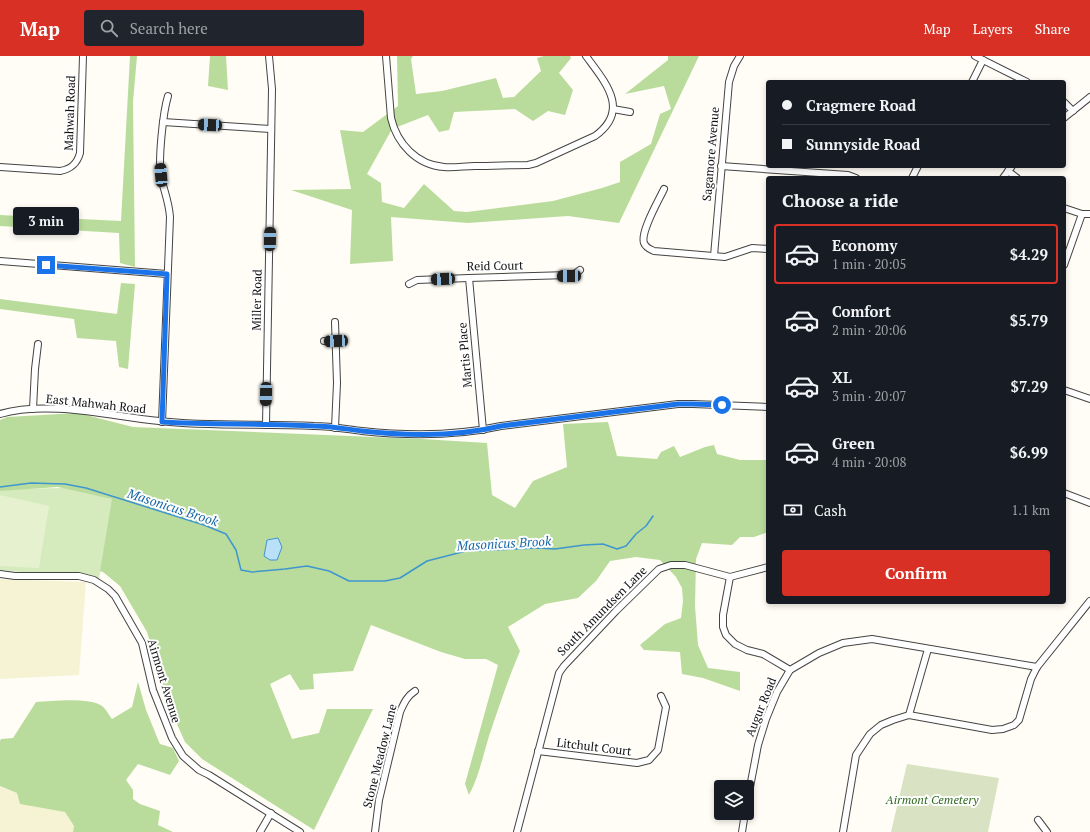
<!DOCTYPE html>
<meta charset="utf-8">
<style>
body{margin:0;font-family:"PT Serif",serif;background:#20242c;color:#f1f3f6;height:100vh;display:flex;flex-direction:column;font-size:15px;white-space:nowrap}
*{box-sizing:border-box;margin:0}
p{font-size:13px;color:#9ea1a6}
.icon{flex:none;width:22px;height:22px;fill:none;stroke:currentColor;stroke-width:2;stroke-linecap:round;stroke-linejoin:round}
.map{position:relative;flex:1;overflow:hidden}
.details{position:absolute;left:766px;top:120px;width:300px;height:428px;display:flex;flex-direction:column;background:#171b24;border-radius:4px;box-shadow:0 2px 6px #0003}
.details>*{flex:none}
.top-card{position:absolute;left:766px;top:24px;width:300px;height:88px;border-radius:4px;box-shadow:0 2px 6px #0003;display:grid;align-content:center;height:88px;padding:0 16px;background:#171b24}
.buttons{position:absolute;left:714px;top:724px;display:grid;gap:8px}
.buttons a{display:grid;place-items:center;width:40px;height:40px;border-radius:4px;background:#171b24;box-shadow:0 2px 6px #0003;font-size:20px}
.end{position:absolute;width:18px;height:18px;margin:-9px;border:5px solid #1a73e8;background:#fff;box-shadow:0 0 0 2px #fff}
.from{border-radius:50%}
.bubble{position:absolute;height:28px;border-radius:4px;background:#171b24;box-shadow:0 2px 6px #0003;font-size:13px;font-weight:700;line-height:28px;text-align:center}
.car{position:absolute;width:12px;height:24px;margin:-12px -6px;border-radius:5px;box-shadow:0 0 3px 1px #0007;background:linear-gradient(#222 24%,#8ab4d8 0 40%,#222 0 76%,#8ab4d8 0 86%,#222 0)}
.top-card b{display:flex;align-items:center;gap:14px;height:38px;font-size:15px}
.top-card b+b{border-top:1px solid #363941}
.top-card i{width:10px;height:10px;background:#f1f3f6}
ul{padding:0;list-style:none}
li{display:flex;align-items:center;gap:12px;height:60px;margin:0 8px 6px;padding:0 8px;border:2px solid transparent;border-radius:4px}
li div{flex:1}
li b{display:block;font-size:15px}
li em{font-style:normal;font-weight:700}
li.current{border-color:#d93025}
li>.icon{width:36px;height:36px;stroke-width:1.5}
h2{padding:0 16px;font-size:18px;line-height:48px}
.pay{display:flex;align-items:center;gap:10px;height:44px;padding:0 16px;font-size:15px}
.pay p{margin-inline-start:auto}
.button{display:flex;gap:8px;margin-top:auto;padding:8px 16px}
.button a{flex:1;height:46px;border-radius:4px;background:#d93025;color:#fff;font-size:16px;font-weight:700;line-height:46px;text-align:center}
header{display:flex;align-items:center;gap:24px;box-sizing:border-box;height:56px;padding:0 20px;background:#d93025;color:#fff}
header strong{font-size:19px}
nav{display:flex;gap:22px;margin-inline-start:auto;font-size:14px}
.search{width:280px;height:36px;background:#20242c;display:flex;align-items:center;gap:10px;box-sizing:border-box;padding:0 14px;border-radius:4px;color:#9ea1a6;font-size:15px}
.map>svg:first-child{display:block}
.farmland{fill:#f6f3d4}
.green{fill:#d5ebbd}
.forest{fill:#b9dc9c}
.cemetery{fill:#d9e3c4}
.pitch{fill:#e6f2cf}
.water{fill:#b9e0f7;stroke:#3f96cf}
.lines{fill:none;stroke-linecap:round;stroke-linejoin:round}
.stream{stroke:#3f96cf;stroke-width:1.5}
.minor-casing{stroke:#444;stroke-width:8}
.minor{stroke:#fff;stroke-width:6}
.route{stroke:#1a73e8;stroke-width:5}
.labels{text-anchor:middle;stroke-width:4;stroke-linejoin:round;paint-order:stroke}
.street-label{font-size:12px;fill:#111;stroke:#fff}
.park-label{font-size:12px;font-style:italic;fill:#2f6b1f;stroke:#fff}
.water-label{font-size:13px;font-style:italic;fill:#1768a6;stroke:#fff}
</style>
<header>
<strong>Map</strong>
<div class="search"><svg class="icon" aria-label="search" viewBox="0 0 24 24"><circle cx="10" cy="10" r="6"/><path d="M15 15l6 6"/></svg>Search here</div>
<nav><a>Map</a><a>Layers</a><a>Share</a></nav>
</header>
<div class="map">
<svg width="1090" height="776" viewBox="0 0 1090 776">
<rect width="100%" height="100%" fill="#fffdf5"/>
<g class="farmland">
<path d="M0 523 86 526 79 619 0 623Z"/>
<path d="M0 730 65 756 74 770 73 776H0Z"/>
</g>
<path class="green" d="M65 430 113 443 99 523 89 519H54L0 514V435L10 432 18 433 61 432Z"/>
<g class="forest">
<path d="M130 0H137L133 46 135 211 120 207 119 177 0 170V159L121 165Z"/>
<path d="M210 0H226L228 34 208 30Z"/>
<path d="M397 0H413L411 3 416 38 442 35 496 22 503 42 514 41 541 15 537 2 544 0H570L571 2 559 17 573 34 565 59 548 55 533 65 515 53 454 56 449 74 439 76 428 59 392 73 367 118 381 127 382 146 404 152 424 128 454 155 467 156 553 145 602 132 620 126V106L651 88 660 58 671 53 664 30 625 38 668 4V0H699L619 167 568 160 468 167 391 161 393 205 350 208 352 154 291 134 351 133 340 74 363 76 398 50Z"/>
<path d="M121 227 135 228 128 313 119 311 116 285 77 282 74 263 0 253V243L117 258Z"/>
<path d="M78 357 133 371 422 383 487 387 492 439 515 452 533 425 567 411 563 368 608 366 617 400 657 403 661 396 674 390 680 401 705 391 714 389 717 398 740 404H767V359H768V476L754 481H740L732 489 702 487 696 503 695 550 698 589 708 612 740 616V635L703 622 682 618 680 596 644 594 640 589 665 568 681 562 683 545 682 532 676 521 660 504 636 501 610 505 596 525 578 542 545 548 508 571 520 595C508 623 499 651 489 680 483 700 479 720 469 739L465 728 498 609 486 603H465L441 596 371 569 353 615 313 618 314 633 300 634 290 618 270 628 292 683 319 677 327 653H373L314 774 202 703 185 686 167 646 147 576 120 530 103 516 100 515 112 443 58 431 0 435V364L7 361Z"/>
<path d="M138 626 146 654 159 686 160 688 173 692 179 705 170 719 138 708 126 724 133 734V743L140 748 160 755 158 769 173 776H73L74 770 65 756 20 748 17 737 0 730V685L1 683 13 682 36 646C50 645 91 641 102 650 106 653 109 659 112 663L132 651Z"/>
</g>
<path class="cemetery" d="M907 708 999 722 988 776H891Z"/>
<path class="pitch" d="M0 439 49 450 39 512 0 510Z"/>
<path class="water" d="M278 482 282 491 277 504H270L264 500 267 484Z"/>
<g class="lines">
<path class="stream" d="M0 431 31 427 65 428 86 432 204 469 226 478 236 494 241 514 252 516 285 513 307 510 329 515 349 525H385L400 522 427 505 466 495 538 492 555 493 584 489 603 488 617 493 626 490 636 478 646 470 653 460"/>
<g class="minor-casing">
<g id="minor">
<path d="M386 0 391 62C397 88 417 109 444 111 454 112 465 110 475 110 493 110 510 109 528 109L536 107 595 80C631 54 605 26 586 0"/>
<path d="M975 0 1027 26"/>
<path d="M972 26 983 4"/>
<path d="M1064 46 1073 55"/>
<path d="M613 53 630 56"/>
<path d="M1064 62 1090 41"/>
<path d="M163 66 271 73"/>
<path d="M721 110 848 119 856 122"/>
<path d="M0 111 60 115C71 113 77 108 80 97L83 0"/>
<path d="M1008 115 1017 122"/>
<path d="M912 122 918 110"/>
<path d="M1003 122 1012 110"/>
<path d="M664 133C659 144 640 176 644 187 646 192 650 193 654 195L725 201 752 192 768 193"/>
<path d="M1064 152 1082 158H1090"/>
<path d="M714 200 729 26 734 10 740 0"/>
<path d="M0 205 167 218"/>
<path d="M1064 209 1082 158"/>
<path d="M469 222 483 374"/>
<path d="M409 228 417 224 469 222 569 219 576 217 580 214"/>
<path d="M324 285H336"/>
<path d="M1064 334 1090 343"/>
<path d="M33 353 35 313 38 288"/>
<path d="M0 358C48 344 110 360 159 365 211 371 263 367 314 370 330 370 346 373 362 375 409 380 456 380 501 370L678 348H693L768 351"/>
<path d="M162 366 170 161C169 146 164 135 161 121 158 104 163 56 168 40"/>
<path d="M266 369 271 90 272 33 269 0"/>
<path d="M335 372 337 327 335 266"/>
<path d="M1064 437 1090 447"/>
<path d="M0 518 15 520H79L94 524 108 533 115 540 142 587 153 634 172 682 183 700 199 714 209 719 300 776"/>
<path d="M730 521 723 559V571L726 579 735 588 747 594 763 598 790 614"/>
<path d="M909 659 928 593"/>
<path d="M538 695 637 707 649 704 658 694 666 651 661 640"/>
<path d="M747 747 758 689 766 663 777 636 790 614 819 597 843 587 872 583 1037 611"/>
<path d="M1038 764 1047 776"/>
<path d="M260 776 271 757"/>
<path d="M375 776 379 744 400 656C404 647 407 640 415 635"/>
<path d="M517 776 559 617 564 610 616 555 659 513 671 509H685L730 521 768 511"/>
<path d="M742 776 745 757"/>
<path d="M843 776 856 699 870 678 881 669 893 664 909 659 992 674 1003 673 1014 669 1019 664 1031 623 1037 611 1090 545"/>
</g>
</g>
<use href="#minor" class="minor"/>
</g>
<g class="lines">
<path class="route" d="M46 209 167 218 162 366C212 369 263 367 314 370 330 370 346 373 362 375 408 380 456 381 501 370L678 348H693L722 349"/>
</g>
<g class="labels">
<g class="street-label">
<text transform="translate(70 57) rotate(-88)" y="4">Mahwah Road</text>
<text transform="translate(711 98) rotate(-85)" y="4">Sagamore Avenue</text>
<text transform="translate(495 210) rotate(-1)" y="4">Reid Court</text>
<text transform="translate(257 244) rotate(-89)" y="4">Miller Road</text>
<text transform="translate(465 299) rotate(-95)" y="4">Martis Place</text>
<text transform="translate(96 348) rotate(6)" y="4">East Mahwah Road</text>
<text transform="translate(602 555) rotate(-45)" y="4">South Amundsen Lane</text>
<text transform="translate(164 625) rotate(73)" y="4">Airmont Avenue</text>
<text transform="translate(761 651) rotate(-68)" y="4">Augur Road</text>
<text transform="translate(594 691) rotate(7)" y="4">Litchult Court</text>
<text transform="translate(380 700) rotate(-76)" y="4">Stone Meadow Lane</text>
</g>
<g class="park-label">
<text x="932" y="748">Airmont Cemetery</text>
</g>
<g class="water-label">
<text transform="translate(173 451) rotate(18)" y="5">Masonicus Brook</text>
<text transform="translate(504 487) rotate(-3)" y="5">Masonicus Brook</text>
</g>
</g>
</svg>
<div class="buttons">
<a><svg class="icon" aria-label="layers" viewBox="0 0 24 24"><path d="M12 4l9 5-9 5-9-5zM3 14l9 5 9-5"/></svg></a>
</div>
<i class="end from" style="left:722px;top:349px"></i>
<i class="end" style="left:46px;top:209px"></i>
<div class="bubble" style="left:13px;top:151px;width:66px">3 min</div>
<i class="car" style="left:210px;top:69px;rotate:273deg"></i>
<i class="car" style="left:161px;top:119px;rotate:355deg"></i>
<i class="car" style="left:270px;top:183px;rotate:1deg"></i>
<i class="car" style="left:569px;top:220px;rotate:269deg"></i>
<i class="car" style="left:443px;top:223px;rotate:267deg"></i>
<i class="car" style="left:336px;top:285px;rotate:267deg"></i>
<i class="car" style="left:266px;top:338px;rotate:181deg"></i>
<div class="top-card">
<b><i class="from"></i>Cragmere Road</b>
<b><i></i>Sunnyside Road</b>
</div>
<section class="details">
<h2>Choose a ride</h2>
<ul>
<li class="current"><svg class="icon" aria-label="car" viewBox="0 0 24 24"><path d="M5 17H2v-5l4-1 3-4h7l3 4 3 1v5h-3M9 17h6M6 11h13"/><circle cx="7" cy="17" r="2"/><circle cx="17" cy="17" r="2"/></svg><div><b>Economy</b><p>1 min · 20:05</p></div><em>$4.29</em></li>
<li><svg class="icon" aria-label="car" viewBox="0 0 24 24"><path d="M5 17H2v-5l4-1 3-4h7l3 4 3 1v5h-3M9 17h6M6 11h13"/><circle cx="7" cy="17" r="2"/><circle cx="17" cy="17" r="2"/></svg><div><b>Comfort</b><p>2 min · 20:06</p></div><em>$5.79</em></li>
<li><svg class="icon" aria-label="car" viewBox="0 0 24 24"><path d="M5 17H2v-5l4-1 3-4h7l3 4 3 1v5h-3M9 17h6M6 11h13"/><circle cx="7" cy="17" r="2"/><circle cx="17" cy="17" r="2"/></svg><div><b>XL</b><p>3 min · 20:07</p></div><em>$7.29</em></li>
<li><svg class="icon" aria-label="car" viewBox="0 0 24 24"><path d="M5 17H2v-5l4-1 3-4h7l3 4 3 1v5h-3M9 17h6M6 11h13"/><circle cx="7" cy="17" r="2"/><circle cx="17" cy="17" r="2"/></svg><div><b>Green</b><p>4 min · 20:08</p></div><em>$6.99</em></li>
</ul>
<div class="pay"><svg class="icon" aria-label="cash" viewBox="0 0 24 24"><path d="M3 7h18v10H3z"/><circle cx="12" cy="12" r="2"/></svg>Cash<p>1.1 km</p></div>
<div class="button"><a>Confirm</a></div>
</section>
</div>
